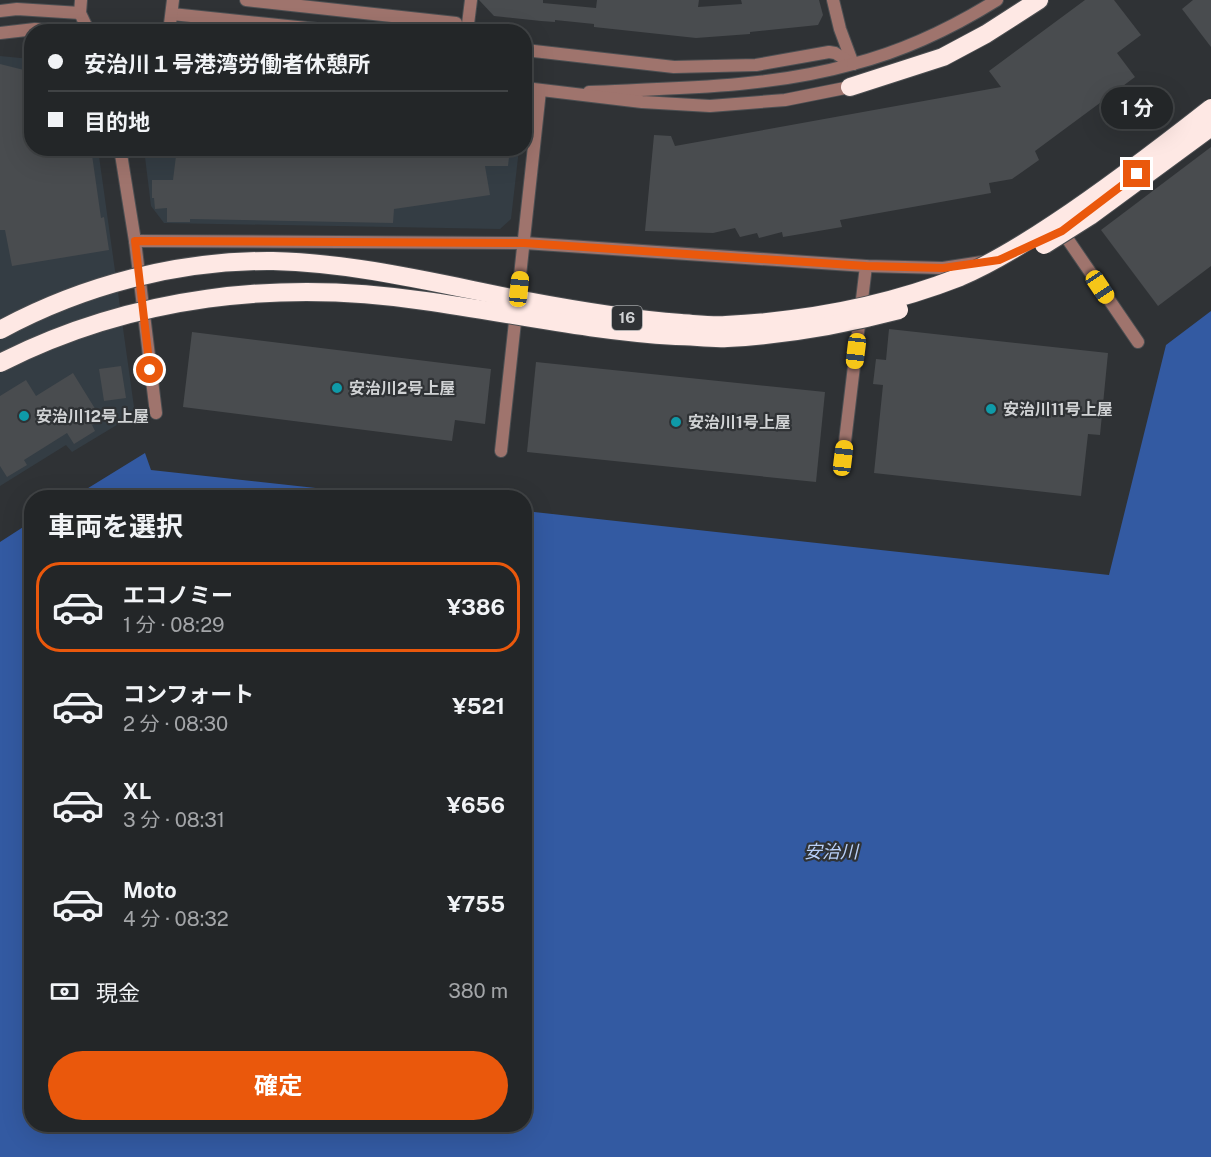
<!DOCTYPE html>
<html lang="ja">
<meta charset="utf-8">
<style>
body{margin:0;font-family:"Public Sans","Noto Sans JP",sans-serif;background:#2b2e30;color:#f1f3f6;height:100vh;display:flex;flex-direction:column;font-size:22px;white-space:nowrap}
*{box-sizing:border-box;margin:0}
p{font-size:20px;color:#a3a5a8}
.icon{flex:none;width:33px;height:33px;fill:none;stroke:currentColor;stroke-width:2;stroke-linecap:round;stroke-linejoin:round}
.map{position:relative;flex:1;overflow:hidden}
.side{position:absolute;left:24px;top:490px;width:508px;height:642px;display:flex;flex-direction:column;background:#232628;border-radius:24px;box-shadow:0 6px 24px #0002,0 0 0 2px #404345}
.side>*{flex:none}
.banner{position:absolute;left:24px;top:24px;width:508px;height:132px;border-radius:24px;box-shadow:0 6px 24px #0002,0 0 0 2px #404345;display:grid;align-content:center;height:132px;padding:0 24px;background:#232628}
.end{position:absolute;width:27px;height:27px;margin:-14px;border:8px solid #ea580c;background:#fff;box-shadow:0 0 0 3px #fff}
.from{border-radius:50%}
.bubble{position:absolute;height:42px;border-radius:21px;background:#232628;box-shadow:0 6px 24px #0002,0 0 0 2px #404345;font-size:20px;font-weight:700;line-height:42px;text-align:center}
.car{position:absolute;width:18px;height:36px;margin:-18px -9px;border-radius:8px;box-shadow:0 0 4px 2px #0007;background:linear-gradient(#f5c518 24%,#345 0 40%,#f5c518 0 76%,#345 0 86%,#f5c518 0)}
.banner b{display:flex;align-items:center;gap:21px;height:57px;font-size:22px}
.banner b+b{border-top:2px solid #404345}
.banner i{width:15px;height:15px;background:#f1f3f6}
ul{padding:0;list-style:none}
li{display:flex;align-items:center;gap:18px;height:90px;margin:0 12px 9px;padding:0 12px;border:3px solid transparent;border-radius:24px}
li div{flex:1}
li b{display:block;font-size:22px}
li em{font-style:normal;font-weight:700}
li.current{border-color:#ea580c}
li>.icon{width:54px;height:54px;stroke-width:1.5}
h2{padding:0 24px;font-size:27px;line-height:72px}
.pay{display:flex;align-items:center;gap:15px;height:66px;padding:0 24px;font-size:22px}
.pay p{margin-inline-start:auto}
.cta{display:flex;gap:12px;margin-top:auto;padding:12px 24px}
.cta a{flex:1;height:69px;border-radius:36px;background:#ea580c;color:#fff;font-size:24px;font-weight:700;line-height:69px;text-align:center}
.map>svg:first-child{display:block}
.built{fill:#343d44}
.water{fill:#335aa2}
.building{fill:#494c4f}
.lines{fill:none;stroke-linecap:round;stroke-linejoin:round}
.minor-casing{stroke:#4c4f52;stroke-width:14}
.tertiary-casing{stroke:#4c4f52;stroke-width:14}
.motorway-casing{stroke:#4c4f52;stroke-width:20}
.minor{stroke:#9f746d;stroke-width:12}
.tertiary{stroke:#9f746d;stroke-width:12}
.motorway{stroke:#fee8e4;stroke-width:18}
.motorway-bridge-casing{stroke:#4c4f52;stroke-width:20;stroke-linecap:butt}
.motorway-bridge{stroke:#fee8e4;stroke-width:18}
.route{stroke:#ea580c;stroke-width:8}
.culture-dot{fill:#0f9aa8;stroke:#2f3235;stroke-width:2}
.labels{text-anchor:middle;stroke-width:4.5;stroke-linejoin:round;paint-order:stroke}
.shield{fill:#2f3235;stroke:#a0a2a4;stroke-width:1.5}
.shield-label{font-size:15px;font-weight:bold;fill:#d0d2d4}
.poi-label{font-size:16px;font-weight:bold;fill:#d0d2d4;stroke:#2f3235;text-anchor:start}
.water-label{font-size:18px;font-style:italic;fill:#b9d0f8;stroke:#2f3235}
</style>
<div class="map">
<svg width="1211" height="1157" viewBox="0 0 1211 1157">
<rect width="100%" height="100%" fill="#2f3235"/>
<g class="built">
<path d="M0 56 31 59 32 148 98 149 135 414 72 452 66 445 0 486Z"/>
<path d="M144 149H519L511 219 500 229 164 223 151 206Z"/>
</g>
<g class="water">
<path d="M1211 311V1157H0V542L31 522 32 1125H525V511L1109 575 1166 345Z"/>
<path d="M145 453 151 470 407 498H72Z"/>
</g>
<g class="building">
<path d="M479 0H543V3L596 8 597 0H699L698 7 742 4 741 0H819L823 15 818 25 750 32V34L696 38 594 27V24L555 20V22L541 21 494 16Z"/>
<path d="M1085 0H1114L1141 35 1117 53 1135 77 1035 151 1039 160 1012 179 989 183 991 193 840 220 842 227 783 237 782 232 759 238 757 233 740 237 735 228 713 233 645 231 654 135 671 136 675 146 1001 87 989 71Z"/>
<path d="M1193 0H1211V47L1182 9Z"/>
<path d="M0 64 32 72V148H91L101 218 104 217 109 250 12 266 5 230H0Z"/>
<path d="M1211 147V266L1158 306 1101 230Z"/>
<path d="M177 148H510L508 166H485L490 195 394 209 393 223 190 219V222H167V208L155 209 154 198H152V180H173Z"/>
<path d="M889 329 1108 353 1100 435 1088 434 1081 496 874 473 883 385 873 384 876 359 886 360Z"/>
<path d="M192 332 491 369 485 424 455 420 452 441 183 407Z"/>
<path d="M536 362 825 392 816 482 527 452Z"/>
<path d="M121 366 126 398 104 401 99 369Z"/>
<path d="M73 373 102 420 92 425 95 431 74 444 67 433 24 460 27 465 7 477 0 466V396L26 380 36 396Z"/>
</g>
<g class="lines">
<g class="minor-casing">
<g id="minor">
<path d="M246 0 456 23"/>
<path d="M833 0 840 29 853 64"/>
<path d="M172 14 346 32"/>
<path d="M169 32 173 0"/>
<path d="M467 32 471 0"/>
<path d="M525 50 674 67 756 65 829 52 835 53 853 64"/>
<path d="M589 92C677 88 768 88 853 64"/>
<path d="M120 148 135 241 156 413"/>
<path d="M1062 231 1138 342"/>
<path d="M135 241 524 243 866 266 943 268 982 262"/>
<path d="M501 451 540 91"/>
<path d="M843 458 866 266"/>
</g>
</g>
<g class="tertiary-casing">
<g id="tertiary">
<path d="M81 0 80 13 89 32"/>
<path d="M0 11 17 9 80 13"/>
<path d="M0 33 35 29 68 32"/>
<path d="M853 64C904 51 952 28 997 0"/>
<path d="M525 88 642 102 710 106 785 100 850 87"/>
</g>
</g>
<g class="motorway-casing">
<path id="motorway" d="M850 87 943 57 986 34 1039 0"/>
</g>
<use href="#minor" class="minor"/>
<use href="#tertiary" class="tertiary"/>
<use href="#motorway" class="motorway"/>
<g class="motorway-bridge-casing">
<g id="motorway-bridge">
<path d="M1044 245 1090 216 1211 127"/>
<path d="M0 330C83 285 179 260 273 261 357 263 440 284 522 300 575 310 627 319 681 323 696 324 712 326 726 325 805 321 886 306 960 277 993 263 1025 243 1055 223 1109 187 1160 148 1211 108"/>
<path d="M0 363C132 296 280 279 425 301 510 313 590 331 676 336 693 336 710 339 727 338 785 335 842 325 899 310"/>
</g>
</g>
<use href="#motorway-bridge" class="motorway-bridge"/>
</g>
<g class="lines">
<path class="route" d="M150 370 135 241 524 243 866 266 943 268 999 260 1062 231 1137 174"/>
</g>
<g class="culture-dot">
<circle cx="337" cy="388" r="6"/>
<circle cx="991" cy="409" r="6"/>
<circle cx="24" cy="416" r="6"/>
<circle cx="676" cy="422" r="6"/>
</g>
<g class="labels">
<rect class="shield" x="612" y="306" width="30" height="24" rx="4.5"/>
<g class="shield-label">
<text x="627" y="323">16</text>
</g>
<g class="poi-label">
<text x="349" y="394">安治川2号上屋</text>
<text x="1003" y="415">安治川11号上屋</text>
<text x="36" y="422">安治川12号上屋</text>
<text x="688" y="428">安治川1号上屋</text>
</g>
<g class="water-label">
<text x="831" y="858">安治川</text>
</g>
</g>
</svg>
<i class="end from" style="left:150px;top:370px"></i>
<i class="end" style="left:1137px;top:174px"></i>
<div class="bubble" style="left:1101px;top:87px;width:72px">1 分</div>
<i class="car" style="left:1100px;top:287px;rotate:146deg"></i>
<i class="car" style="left:519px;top:289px;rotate:6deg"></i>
<i class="car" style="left:856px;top:351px;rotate:187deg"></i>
<i class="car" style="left:843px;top:458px;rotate:7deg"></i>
<div class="banner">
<b><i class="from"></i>安治川１号港湾労働者休憩所</b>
<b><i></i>目的地</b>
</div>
<section class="side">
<h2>車両を選択</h2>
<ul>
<li class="current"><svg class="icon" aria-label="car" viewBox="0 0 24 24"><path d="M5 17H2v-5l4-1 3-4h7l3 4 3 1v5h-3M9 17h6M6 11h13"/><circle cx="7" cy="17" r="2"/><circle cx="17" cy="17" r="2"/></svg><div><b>エコノミー</b><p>1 分 · 08:29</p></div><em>¥386</em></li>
<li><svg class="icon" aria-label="car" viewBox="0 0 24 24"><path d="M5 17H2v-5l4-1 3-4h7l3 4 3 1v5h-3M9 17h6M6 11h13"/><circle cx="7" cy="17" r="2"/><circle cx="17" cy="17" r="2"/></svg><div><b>コンフォート</b><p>2 分 · 08:30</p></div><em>¥521</em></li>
<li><svg class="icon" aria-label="car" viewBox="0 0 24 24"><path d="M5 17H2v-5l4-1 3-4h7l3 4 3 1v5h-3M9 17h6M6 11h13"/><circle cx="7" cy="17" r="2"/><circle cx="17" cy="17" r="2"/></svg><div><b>XL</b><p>3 分 · 08:31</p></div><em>¥656</em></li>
<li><svg class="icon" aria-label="car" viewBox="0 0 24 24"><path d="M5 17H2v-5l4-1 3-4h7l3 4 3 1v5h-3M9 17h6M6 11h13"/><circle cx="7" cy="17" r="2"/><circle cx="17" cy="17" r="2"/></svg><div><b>Moto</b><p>4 分 · 08:32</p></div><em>¥755</em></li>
</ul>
<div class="pay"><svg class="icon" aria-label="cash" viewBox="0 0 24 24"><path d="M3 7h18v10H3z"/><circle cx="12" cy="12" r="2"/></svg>現金<p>380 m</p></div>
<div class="cta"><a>確定</a></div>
</section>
</div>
